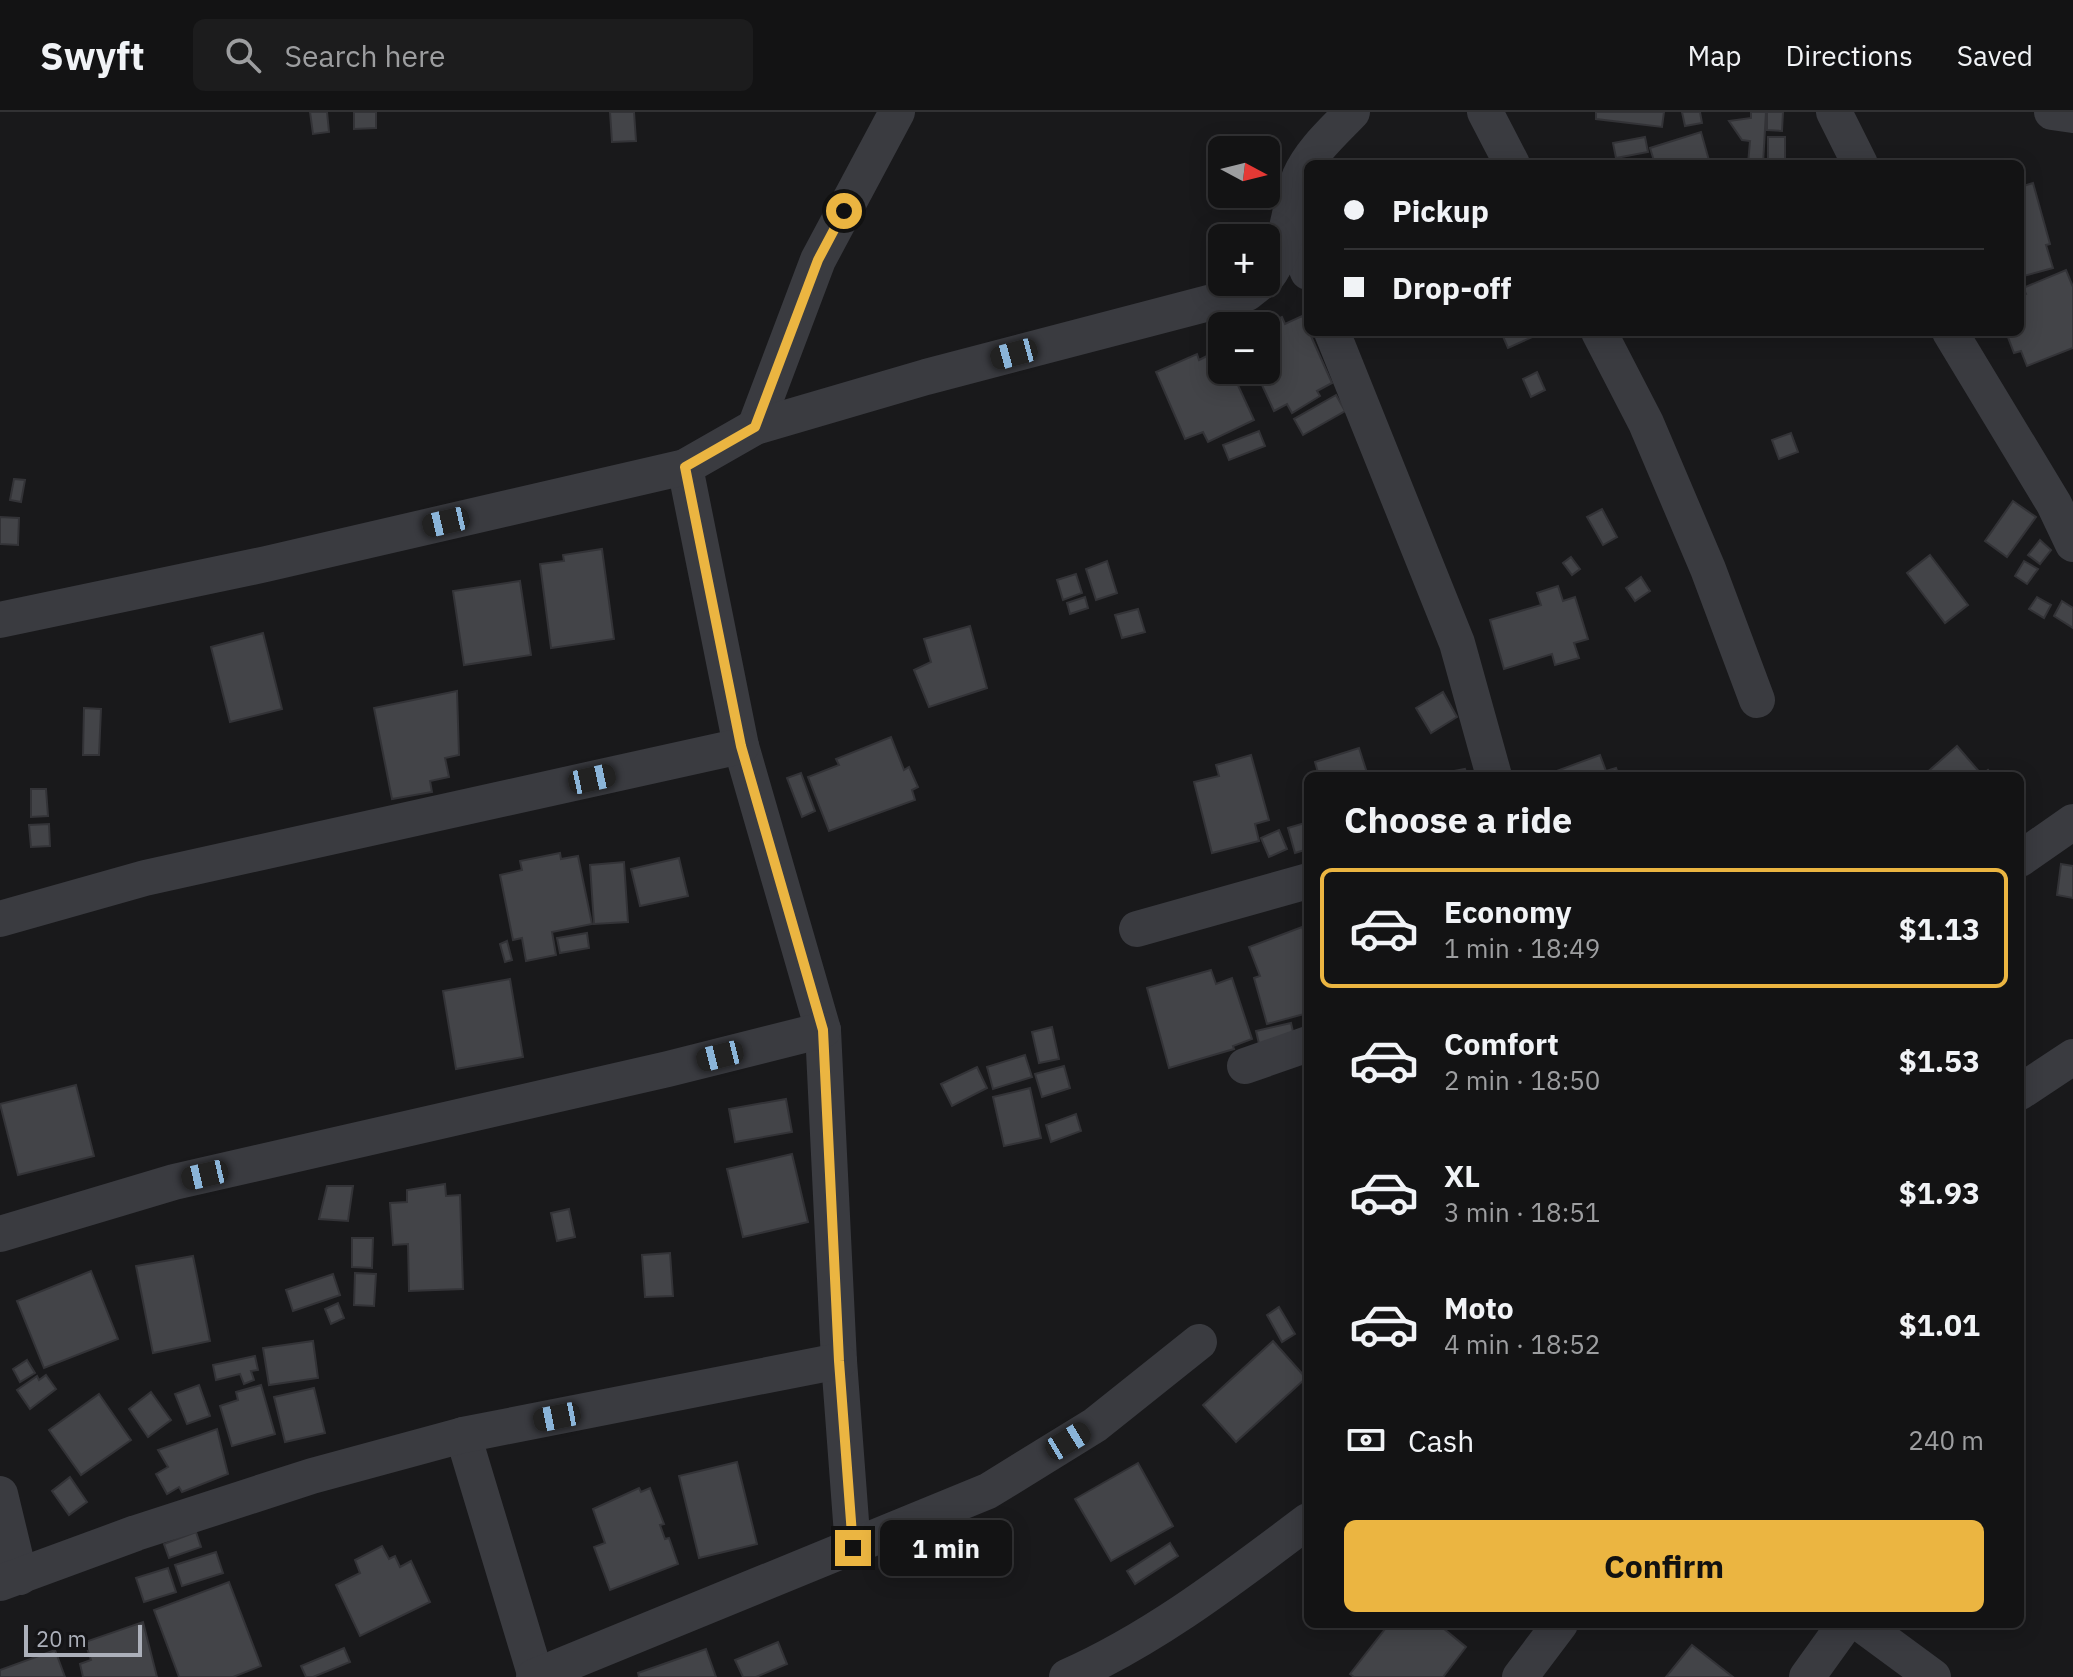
<!DOCTYPE html>
<meta charset="utf-8">
<style>
body{margin:0;font-family:"IBM Plex Sans",sans-serif;background:#1c1c1d;color:#f1f3f6;height:100vh;display:flex;flex-direction:column;font-size:30px;white-space:nowrap}
*{box-sizing:border-box;margin:0}
p{font-size:26px;color:#9d9ea0}
.icon{flex:none;width:44px;height:44px;fill:none;stroke:currentColor;stroke-width:2;stroke-linecap:round;stroke-linejoin:round}
.map{position:relative;flex:1;overflow:hidden}
.panel{position:absolute;left:1304px;top:660px;width:720px;height:856px;display:flex;flex-direction:column;background:#131314;border-radius:12px;box-shadow:0 4px 20px #0003,0 0 0 2px #323234}
.panel>*{flex:none}
.guide{position:absolute;left:1304px;top:48px;width:720px;height:176px;border-radius:12px;box-shadow:0 4px 20px #0003,0 0 0 2px #323234;display:grid;align-content:center;height:176px;padding:0 40px;background:#131314}
.needle{width:52px;rotate:97deg}
.tools{position:absolute;left:1208px;top:24px;display:grid;gap:16px}
.tools a{display:grid;place-items:center;width:72px;height:72px;border-radius:12px;background:#131314;box-shadow:0 4px 20px #0003,0 0 0 2px #323234;font-size:40px}
.scale{position:absolute;left:24px;bottom:20px;width:118px;box-sizing:border-box;padding-left:8px;border:4px solid #acb0ba;border-top:0;font-size:22px;line-height:28px;white-space:nowrap;color:#acb0ba;-webkit-text-stroke:6px #141416;paint-order:stroke}
.end{position:absolute;width:36px;height:36px;margin:-18px;border:10px solid #ebb541;background:#111;box-shadow:0 0 0 4px #111}
.from{border-radius:50%}
.bubble{position:absolute;height:56px;border-radius:12px;background:#131314;box-shadow:0 4px 20px #0003,0 0 0 2px #323234;font-size:26px;font-weight:700;line-height:56px;text-align:center}
.car{position:absolute;width:24px;height:48px;margin:-24px -12px;border-radius:10px;box-shadow:0 0 6px 2px #0007;background:linear-gradient(#222 24%,#8ab4d8 0 40%,#222 0 76%,#8ab4d8 0 86%,#222 0)}
.guide b{display:flex;align-items:center;gap:28px;height:76px;font-size:30px}
.guide b+b{border-top:2px solid #323234}
.guide i{width:20px;height:20px;background:#f1f3f6}
ul{padding:0;list-style:none}
li{display:flex;align-items:center;gap:24px;height:120px;margin:0 16px 12px;padding:0 24px;border:4px solid transparent;border-radius:12px}
li div{flex:1}
li b{display:block;font-size:30px}
li em{font-style:normal;font-weight:700}
li.current{border-color:#ebb541}
li>.icon{width:72px;height:72px;stroke-width:1.5}
h2{padding:0 40px;font-size:36px;line-height:96px}
.pay{display:flex;align-items:center;gap:20px;height:88px;padding:0 40px;font-size:30px}
.pay p{margin-inline-start:auto}
.action{display:flex;gap:16px;margin-top:auto;padding:16px 40px}
.action a{flex:1;height:92px;border-radius:12px;background:#ebb541;color:#111;font-size:32px;font-weight:700;line-height:92px;text-align:center}
header{display:flex;align-items:center;gap:48px;box-sizing:border-box;height:112px;padding:0 40px;background:#131314;border-bottom:2px solid #323234}
header strong{font-size:38px}
nav{display:flex;gap:44px;margin-inline-start:auto;font-size:28px}
.search{width:560px;height:72px;background:#1c1c1d;display:flex;align-items:center;gap:20px;box-sizing:border-box;padding:0 28px;border-radius:12px;color:#9d9ea0;font-size:30px}
.map>svg:first-child{display:block}
.building{fill:#434448;stroke:#333337;stroke-width:2}
.lines{fill:none;stroke-linecap:round;stroke-linejoin:round}
.street{stroke:#3a3b40;stroke-width:36}
.route{stroke:#ebb541;stroke-width:10}
</style>
<header>
<strong>Swyft</strong>
<div class="search"><svg class="icon" aria-label="search" viewBox="0 0 24 24"><circle cx="10" cy="10" r="6"/><path d="M15 15l6 6"/></svg>Search here</div>
<nav><a>Map</a><a>Directions</a><a>Saved</a></nav>
</header>
<div class="map">
<svg width="2073" height="1565" viewBox="0 0 2073 1565">
<rect width="100%" height="100%" fill="#19191b"/>
<g class="building">
<path d="M310 0H327L329 20 313 22Z"/>
<path d="M354 0H376V16L354 17Z"/>
<path d="M610 0H634L636 29 612 30Z"/>
<path d="M1596 0H1664L1662 15 1596 7Z"/>
<path d="M1682 0H1700L1702 11 1685 14Z"/>
<path d="M1751 0H1766L1763 52H1748L1750 29 1742 28 1729 9 1751 6Z"/>
<path d="M1767 0H1783L1782 19 1767 18Z"/>
<path d="M1701 20 1710 52H1655L1650 36Z"/>
<path d="M1645 25 1648 40 1616 46 1613 31Z"/>
<rect x="1768" y="25" width="17" height="27"/>
<path d="M2033 71 2050 132 2046 133 2053 156 2020 165V75Z"/>
<path d="M2066 158 2073 175V236L2027 254 2021 239 2014 241 2006 220H2020V184L2026 182 2023 176Z"/>
<path d="M1302 204 1332 271 1317 279 1320 284 1292 301 1287 292 1274 299 1255 258H1266V214H1260L1282 205 1285 212Z"/>
<path d="M1501 220H1538L1539 222 1508 236Z"/>
<path d="M1221 237 1222 258H1231L1254 308 1208 330 1203 320 1185 327 1156 260 1197 242 1199 248Z"/>
<path d="M1537 260 1545 278 1531 285 1523 267Z"/>
<path d="M1336 283 1345 299 1303 323 1294 307Z"/>
<path d="M1259 319 1265 334 1229 348 1223 333Z"/>
<path d="M1791 321 1798 340 1779 347 1772 328Z"/>
<path d="M14 367 25 368 21 390 10 388Z"/>
<path d="M2013 389 2036 405 2007 445 1985 429Z"/>
<path d="M1602 397 1617 425 1603 433 1587 405Z"/>
<path d="M0 405 19 406 18 433 0 432Z"/>
<path d="M2040 428 2051 438 2040 452 2028 443Z"/>
<path d="M602 437 614 527 551 536 540 452 564 449 563 443Z"/>
<path d="M1930 443 1968 493 1945 511 1907 461Z"/>
<path d="M1571 445 1580 457 1572 463 1563 451Z"/>
<path d="M1107 449 1117 481 1096 488 1086 457Z"/>
<path d="M2024 449 2038 457 2027 472 2015 464Z"/>
<path d="M1076 462 1082 481 1063 488 1057 468Z"/>
<path d="M1641 465 1650 479 1635 489 1626 476Z"/>
<path d="M520 469 531 543 464 553 453 479Z"/>
<path d="M1558 474 1563 489 1575 485 1588 527 1574 531 1579 546 1555 553 1552 542 1504 557 1490 508 1541 493 1537 481Z"/>
<path d="M1085 485 1088 496 1070 502 1067 491Z"/>
<path d="M2037 485 2051 493 2044 506 2029 497Z"/>
<path d="M2062 489 2073 496V516L2054 504Z"/>
<path d="M1138 497 1145 520 1122 526 1115 503Z"/>
<path d="M970 514 987 576 929 595 914 558 931 550 924 527Z"/>
<path d="M263 521 282 597 230 610 211 535Z"/>
<path d="M457 579 459 643 445 646 449 665 430 669 432 680 392 687 374 596Z"/>
<path d="M1443 580 1457 605 1431 621 1416 596Z"/>
<path d="M84 596 101 597 99 643H83Z"/>
<path d="M891 625 904 658 909 655 918 675 912 678 915 688 829 719 808 665 839 653 836 647Z"/>
<path d="M1957 634 1982 663 1988 658 1993 664H1923Z"/>
<path d="M1359 636 1368 664H1319L1315 650Z"/>
<path d="M1251 643 1269 708 1255 712 1259 729 1212 741 1194 670 1219 664 1216 653Z"/>
<path d="M1600 643 1606 659 1616 656 1619 664H1552L1551 661Z"/>
<path d="M1465 657 1467 664H1428Z"/>
<path d="M801 661 815 699 802 705 787 666Z"/>
<path d="M31 677H46L48 704 31 705Z"/>
<path d="M1308 710V737L1295 741 1288 716Z"/>
<path d="M49 712 50 734 31 735 29 713Z"/>
<path d="M1279 718 1287 737 1269 745 1261 726Z"/>
<path d="M560 741 561 747 578 744 592 812 552 820 556 843 526 849 522 826 513 828 500 763 522 758 520 749Z"/>
<path d="M679 746 688 784 640 794 631 757Z"/>
<path d="M624 750 628 810 594 812 590 753Z"/>
<path d="M2061 752 2073 754V786L2057 783Z"/>
<path d="M1302 815 1308 831V901L1267 912 1254 866 1260 864 1249 835Z"/>
<path d="M587 821 589 836 560 841 557 826Z"/>
<path d="M507 829 512 848 505 850 500 832Z"/>
<path d="M1211 858 1216 872 1232 866 1252 927 1233 934 1234 937 1169 956 1147 876Z"/>
<path d="M510 867 523 945 456 957 443 879Z"/>
<path d="M1291 911 1295 928 1260 936 1256 919Z"/>
<path d="M1052 915 1059 947 1039 951 1032 920Z"/>
<path d="M1025 943 1032 965 993 977 987 955Z"/>
<path d="M1064 954 1070 976 1042 985 1035 962Z"/>
<path d="M977 955 987 976 952 994 941 972Z"/>
<path d="M76 973 94 1044 18 1063 0 992Z"/>
<path d="M1030 976 1041 1026 1004 1034 993 985Z"/>
<path d="M786 987 792 1020 735 1030 729 997Z"/>
<path d="M1076 1002 1081 1019 1051 1030 1046 1013Z"/>
<path d="M792 1042 808 1110 743 1125 727 1057Z"/>
<path d="M445 1072 446 1084 460 1083 463 1177 409 1179 408 1132 393 1133 390 1091 407 1090V1078Z"/>
<path d="M327 1074H353L348 1109 319 1107Z"/>
<path d="M569 1097 575 1125 557 1129 551 1101Z"/>
<path d="M352 1126H373L372 1156 352 1155Z"/>
<path d="M670 1141 673 1184 645 1185 642 1143Z"/>
<path d="M193 1144 210 1229 153 1241 136 1154Z"/>
<path d="M91 1159 118 1227 44 1256 17 1189Z"/>
<path d="M355 1161 376 1162 374 1194 354 1193Z"/>
<path d="M333 1162 340 1183 293 1199 286 1178Z"/>
<path d="M338 1191 344 1206 331 1212 325 1197Z"/>
<path d="M1279 1195 1295 1222 1282 1230 1267 1203Z"/>
<path d="M313 1229 318 1266 269 1273 263 1236Z"/>
<path d="M1273 1229 1306 1266 1236 1330 1203 1293Z"/>
<path d="M255 1244 258 1258 251 1259 254 1268 244 1272 240 1262 216 1268 213 1253Z"/>
<path d="M27 1248 35 1261 20 1270 13 1257Z"/>
<path d="M46 1263 56 1277 30 1297 17 1278 37 1264 39 1268Z"/>
<path d="M199 1273 210 1304 187 1312 175 1282Z"/>
<path d="M261 1273 275 1322 232 1334 220 1294 238 1288 236 1280Z"/>
<path d="M314 1276 325 1321 285 1330 274 1285Z"/>
<path d="M151 1280 171 1308 148 1325 129 1297Z"/>
<path d="M99 1282 131 1328 81 1363 49 1318Z"/>
<path d="M217 1317 228 1362 182 1380 179 1375 167 1382 156 1362 168 1355 158 1338Z"/>
<path d="M737 1350 757 1432 699 1446 679 1364Z"/>
<path d="M1138 1351 1173 1414 1111 1449 1075 1387Z"/>
<path d="M70 1365 87 1390 69 1403 52 1379Z"/>
<path d="M639 1376 641 1380 650 1376 664 1412 660 1413 665 1427 669 1426 678 1452 610 1478 594 1435 605 1431 593 1397Z"/>
<path d="M196 1420 201 1435 169 1446 164 1432Z"/>
<path d="M1170 1431 1178 1444 1135 1472 1127 1459Z"/>
<path d="M382 1434 389 1447 395 1444 400 1455 411 1449 430 1490 360 1524 336 1473 360 1461 355 1448Z"/>
<path d="M216 1440 223 1461 182 1474 175 1453Z"/>
<path d="M168 1456 176 1480 144 1490 136 1466Z"/>
<path d="M229 1470 261 1554 233 1565H179L154 1498Z"/>
<path d="M143 1510 157 1565H83L80 1552 91 1548 85 1530Z"/>
<path d="M1389 1512H1438L1466 1535 1443 1565H1354L1350 1562Z"/>
<path d="M778 1530 787 1552 756 1565H743L735 1548Z"/>
<path d="M1692 1533 1733 1565H1666Z"/>
<path d="M344 1536 350 1550 313 1565H306L301 1554Z"/>
<path d="M706 1537 716 1565H639L638 1561Z"/>
<path d="M55 1538 65 1565H0V1558Z"/>
</g>
<g class="lines">
<g class="street">
<path d="M1485 0 1512 52"/>
<path d="M1834 0 1860 52"/>
<path d="M2052 0 2073 3"/>
<path d="M1289 112 1308 160"/>
<path d="M1266 166C1288 140 1288 95 1300 64 1311 39 1334 19 1352 0"/>
<path d="M1332 220 1457 531 1494 664"/>
<path d="M1599 220 1646 311 1708 457 1757 588"/>
<path d="M1950 220 2054 392 2073 432"/>
<path d="M755 315 818 148 897 0"/>
<path d="M685 355 741 634 823 918 839 1249 853 1436"/>
<path d="M0 508 266 452 685 355 755 315 926 265 1247 181 1261 170"/>
<path d="M2020 747 2073 710"/>
<path d="M0 807 145 766 741 634"/>
<path d="M1137 817 1308 769"/>
<path d="M1245 954 1308 932"/>
<path d="M2020 980 2073 945"/>
<path d="M0 1122 174 1070 668 957 823 918"/>
<path d="M463 1323 536 1565"/>
<path d="M0 1382 20 1465"/>
<path d="M0 1471 136 1421 312 1364 463 1323 839 1249"/>
<path d="M1861 1512 1933 1565"/>
<path d="M534 1565 988 1379 1095 1313 1199 1230"/>
<path d="M1067 1565C1155 1526 1232 1466 1308 1409"/>
<path d="M1520 1565 1560 1512"/>
<path d="M1807 1565 1845 1512"/>
</g>
</g>
<g class="lines">
<path class="route" d="M844 99 818 148 755 315 685 355 741 634 823 918 839 1249 853 1436"/>
</g>
</svg>
<div class="tools">
<a><svg class="needle" viewBox="-14 -14 28 28"><path d="M0-13l5 13h-10z" fill="#e53935"/><path d="M0 13l5-13h-10z" fill="#9d9ea0"/></svg></a>
<a>+</a>
<a>−</a>
</div>
<div class="scale">20 m</div>
<i class="end from" style="left:844px;top:99px"></i>
<i class="end" style="left:853px;top:1436px"></i>
<div class="bubble" style="left:880px;top:1408px;width:132px">1 min</div>
<i class="car" style="left:1014px;top:242px;rotate:255deg"></i>
<i class="car" style="left:446px;top:410px;rotate:257deg"></i>
<i class="car" style="left:592px;top:667px;rotate:78deg"></i>
<i class="car" style="left:720px;top:944px;rotate:256deg"></i>
<i class="car" style="left:205px;top:1063px;rotate:257deg"></i>
<i class="car" style="left:557px;top:1305px;rotate:259deg"></i>
<i class="car" style="left:1068px;top:1329px;rotate:59deg"></i>
<div class="guide">
<b><i class="from"></i>Pickup</b>
<b><i></i>Drop-off</b>
</div>
<section class="panel">
<h2>Choose a ride</h2>
<ul>
<li class="current"><svg class="icon" aria-label="car" viewBox="0 0 24 24"><path d="M5 17H2v-5l4-1 3-4h7l3 4 3 1v5h-3M9 17h6M6 11h13"/><circle cx="7" cy="17" r="2"/><circle cx="17" cy="17" r="2"/></svg><div><b>Economy</b><p>1 min · 18:49</p></div><em>$1.13</em></li>
<li><svg class="icon" aria-label="car" viewBox="0 0 24 24"><path d="M5 17H2v-5l4-1 3-4h7l3 4 3 1v5h-3M9 17h6M6 11h13"/><circle cx="7" cy="17" r="2"/><circle cx="17" cy="17" r="2"/></svg><div><b>Comfort</b><p>2 min · 18:50</p></div><em>$1.53</em></li>
<li><svg class="icon" aria-label="car" viewBox="0 0 24 24"><path d="M5 17H2v-5l4-1 3-4h7l3 4 3 1v5h-3M9 17h6M6 11h13"/><circle cx="7" cy="17" r="2"/><circle cx="17" cy="17" r="2"/></svg><div><b>XL</b><p>3 min · 18:51</p></div><em>$1.93</em></li>
<li><svg class="icon" aria-label="car" viewBox="0 0 24 24"><path d="M5 17H2v-5l4-1 3-4h7l3 4 3 1v5h-3M9 17h6M6 11h13"/><circle cx="7" cy="17" r="2"/><circle cx="17" cy="17" r="2"/></svg><div><b>Moto</b><p>4 min · 18:52</p></div><em>$1.01</em></li>
</ul>
<div class="pay"><svg class="icon" aria-label="cash" viewBox="0 0 24 24"><path d="M3 7h18v10H3z"/><circle cx="12" cy="12" r="2"/></svg>Cash<p>240 m</p></div>
<div class="action"><a>Confirm</a></div>
</section>
</div>
